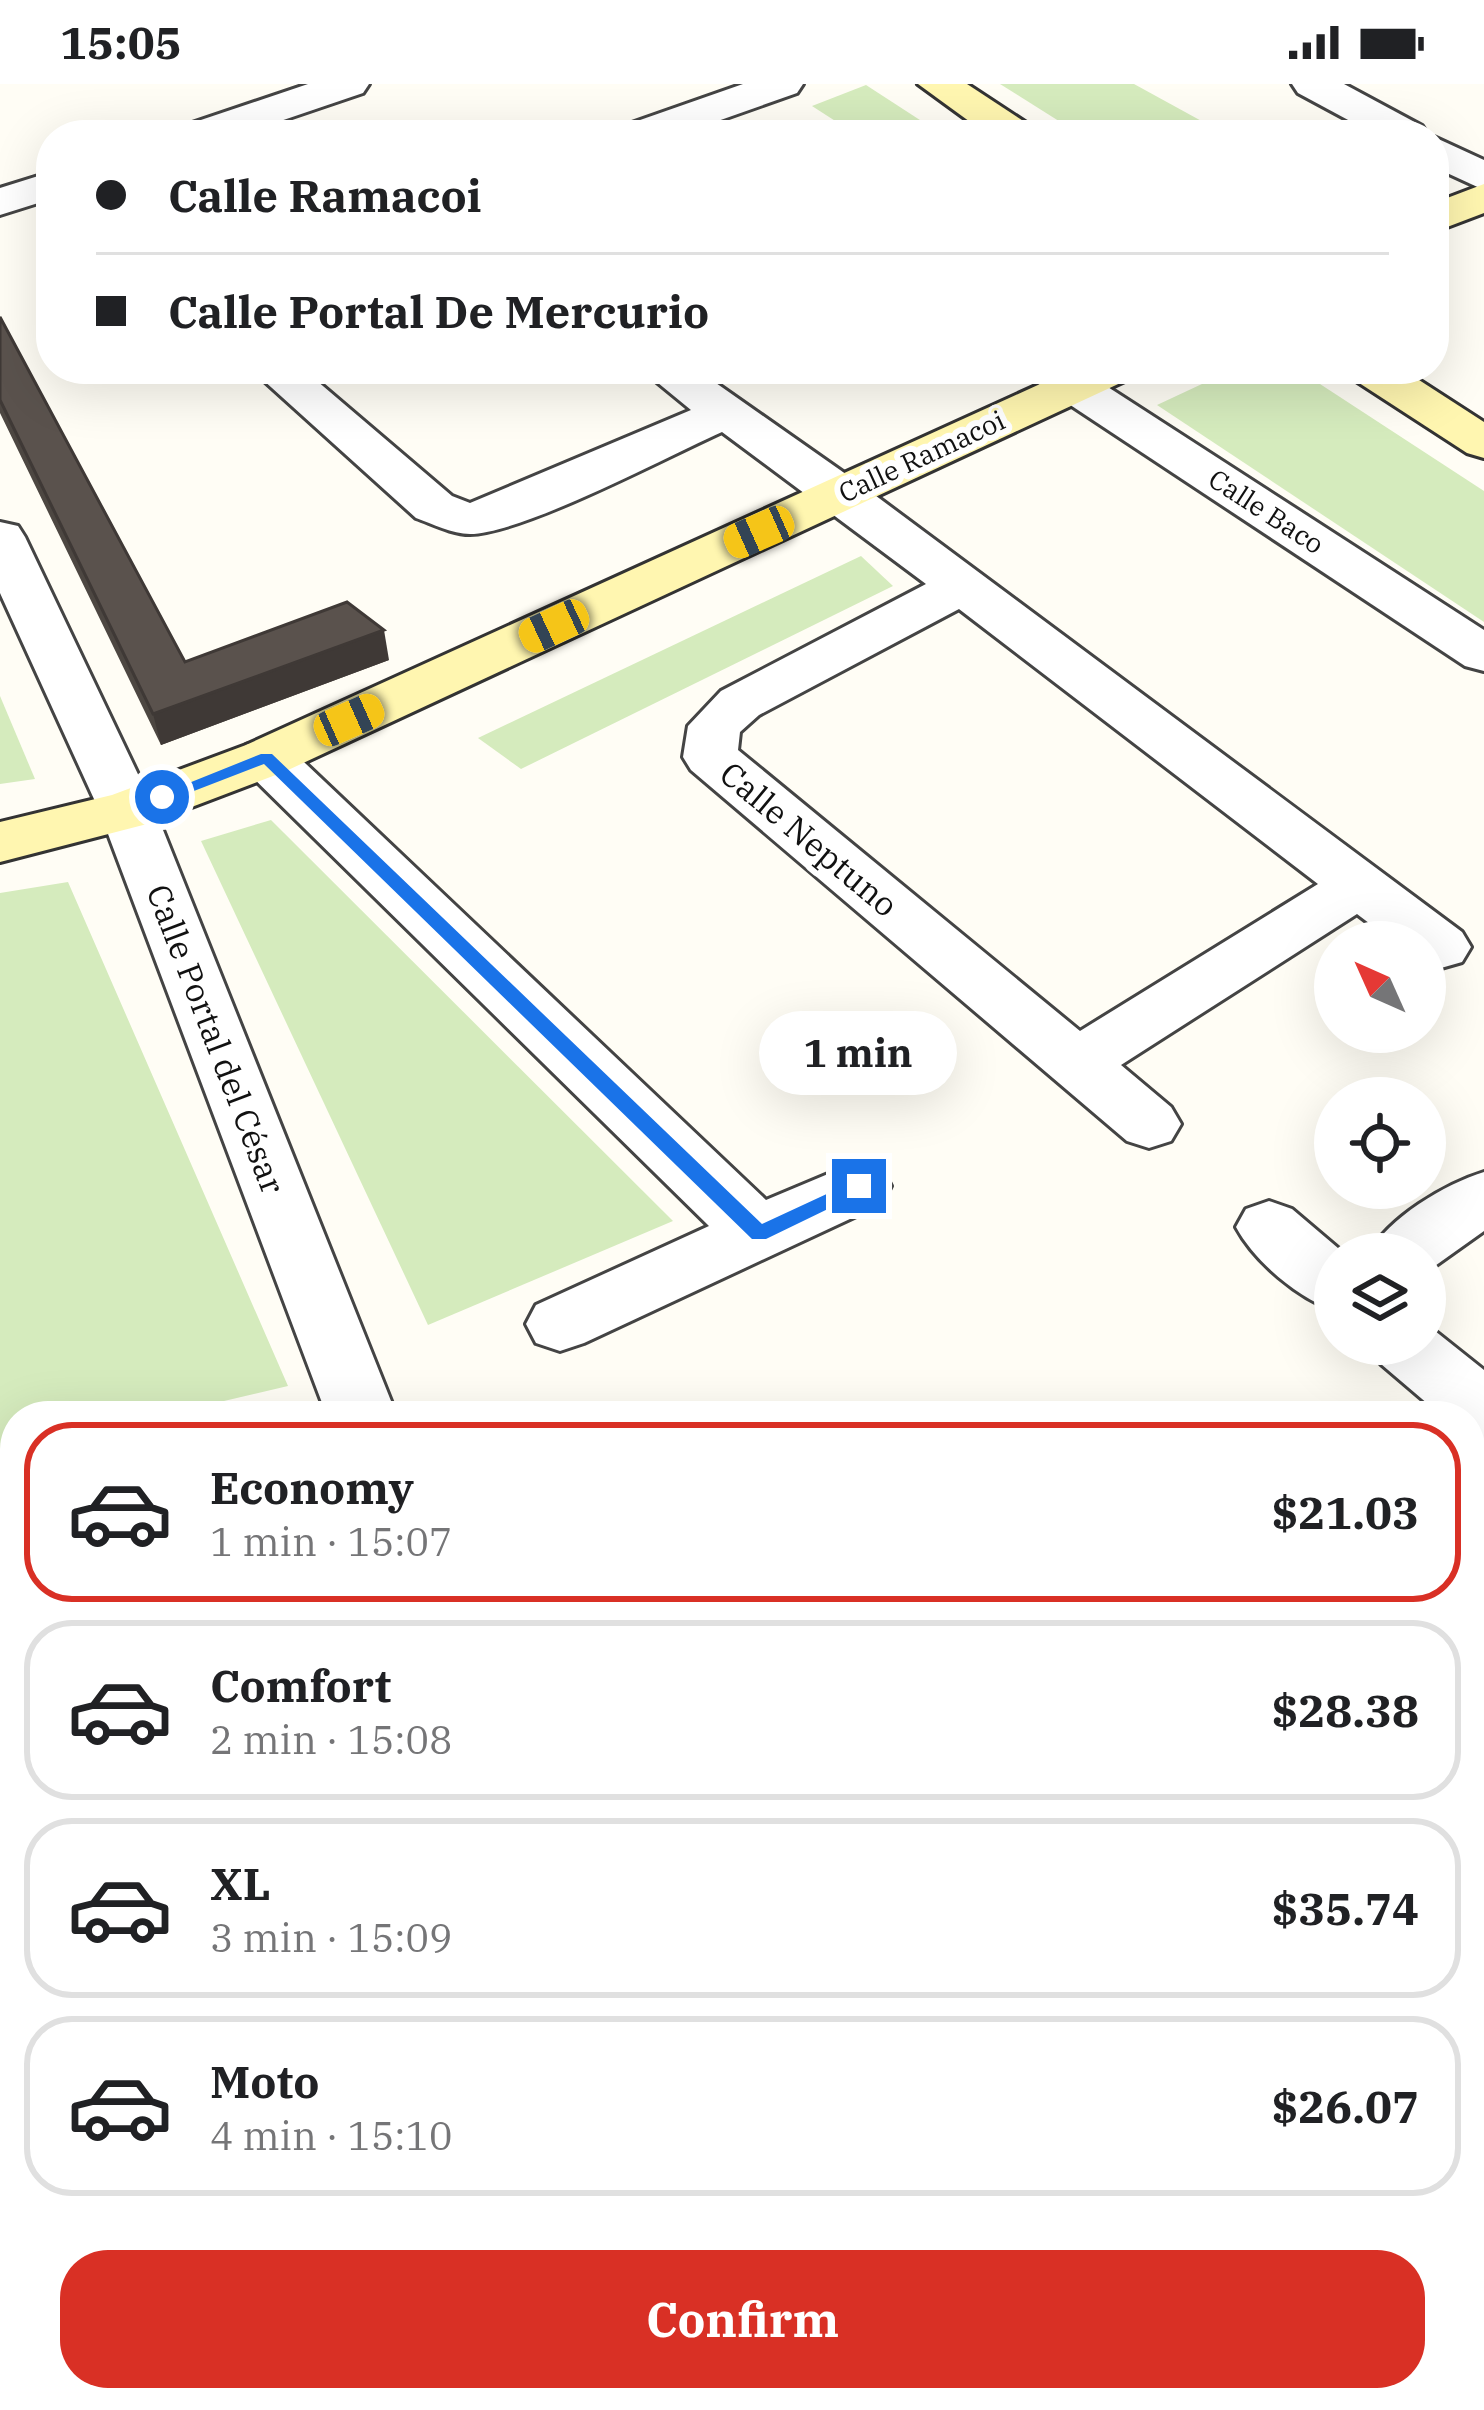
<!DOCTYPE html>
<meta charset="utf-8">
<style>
body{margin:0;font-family:"IBM Plex Serif",serif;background:#f2f2f2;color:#202124;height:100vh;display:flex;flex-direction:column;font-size:45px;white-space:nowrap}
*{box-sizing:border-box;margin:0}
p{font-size:39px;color:#757577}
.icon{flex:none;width:66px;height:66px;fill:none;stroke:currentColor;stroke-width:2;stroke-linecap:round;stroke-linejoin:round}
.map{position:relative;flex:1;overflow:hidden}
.sheet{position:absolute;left:0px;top:1317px;width:1485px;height:1011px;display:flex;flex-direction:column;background:#fff;border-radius:48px 48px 0 0;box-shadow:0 12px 48px #0002}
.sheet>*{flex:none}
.top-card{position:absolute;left:36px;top:36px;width:1413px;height:264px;border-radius:48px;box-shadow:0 12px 48px #0002;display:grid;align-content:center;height:264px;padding:0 60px;background:#fff}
.needle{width:78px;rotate:315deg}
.tools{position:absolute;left:1314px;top:837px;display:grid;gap:24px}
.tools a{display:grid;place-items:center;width:132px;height:132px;border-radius:50%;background:#fff;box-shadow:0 12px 48px #0002;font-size:60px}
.end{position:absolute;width:54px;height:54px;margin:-27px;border:15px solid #1a73e8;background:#fff;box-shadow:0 0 0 6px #fff}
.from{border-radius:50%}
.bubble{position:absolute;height:84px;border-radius:42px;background:#fff;box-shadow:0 12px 48px #0002;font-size:39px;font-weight:800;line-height:84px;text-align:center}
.car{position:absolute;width:36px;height:72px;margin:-36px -18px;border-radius:15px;box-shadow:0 0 9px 3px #0007;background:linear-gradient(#f5c518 24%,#345 0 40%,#f5c518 0 76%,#345 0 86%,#f5c518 0)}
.top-card b{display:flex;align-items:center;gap:42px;height:114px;font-size:45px}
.top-card b+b{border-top:3px solid #e0e0e0}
.top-card i{width:30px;height:30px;background:#202124}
ul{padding:21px 0 0;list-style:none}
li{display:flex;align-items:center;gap:36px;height:180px;margin:0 24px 18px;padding:0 36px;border:6px solid #e0e0e0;border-radius:48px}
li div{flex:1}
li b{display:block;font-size:45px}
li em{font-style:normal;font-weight:800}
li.selected{border-color:#d93025}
li>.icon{width:108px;height:108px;stroke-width:1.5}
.cta{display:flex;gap:24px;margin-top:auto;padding:24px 60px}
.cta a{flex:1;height:138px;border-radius:48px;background:#d93025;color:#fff;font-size:48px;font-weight:800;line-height:138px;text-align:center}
.status{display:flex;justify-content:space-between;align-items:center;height:84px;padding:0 60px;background:#fff;direction:ltr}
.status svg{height:33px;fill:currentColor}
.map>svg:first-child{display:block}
.green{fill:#d5ebbd}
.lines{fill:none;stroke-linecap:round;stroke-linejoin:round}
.street-casing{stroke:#444;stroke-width:6}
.secondary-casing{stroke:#333;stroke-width:6}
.street{fill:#fff;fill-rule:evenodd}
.secondary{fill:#fff6b0;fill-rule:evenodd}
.wall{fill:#4d4742}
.shaded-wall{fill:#3f3936}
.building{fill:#5a524d;stroke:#3f3936;stroke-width:3}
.route{fill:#1a73e8}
.labels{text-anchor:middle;stroke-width:12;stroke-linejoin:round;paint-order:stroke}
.far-street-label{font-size:27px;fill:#111;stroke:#fff}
.street-label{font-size:33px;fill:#111;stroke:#fff}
</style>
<div class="status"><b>15:05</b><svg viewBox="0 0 49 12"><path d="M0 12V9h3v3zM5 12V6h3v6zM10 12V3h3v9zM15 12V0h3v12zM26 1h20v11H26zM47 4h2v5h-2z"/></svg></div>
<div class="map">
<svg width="1484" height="2326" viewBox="0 0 1484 2326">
<rect width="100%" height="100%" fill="#fffdf5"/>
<g class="green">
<path d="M1000 0H1134L1227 51H1081Z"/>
<path d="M866 1 943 51H857L812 22Z"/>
<path d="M1234 285H1297L1484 407V538L1157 321Z"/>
<path d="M861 472 893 502 521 685 478 654Z"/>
<path d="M0 612 35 695 0 700Z"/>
<path d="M271 736 673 1137 428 1241 201 757Z"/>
<path d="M68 798 288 1302 160 1332H15V1366L0 1370V809Z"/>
<path d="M660 2313H1033L1044 2326H662Z"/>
</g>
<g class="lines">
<g class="street-casing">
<g id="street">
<path d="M308 0H369L363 9 239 51H177L183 42Z"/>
<path d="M743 0H803L797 9 678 51H617L623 42Z"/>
<path d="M1292 0H1344L1422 42 1428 51H1376L1298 9Z"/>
<path d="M1434 53 1484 76V106L1434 83Z"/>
<path d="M51 88V115L0 131V104Z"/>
<path d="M251 285H303L452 412 470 419 691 326 641 285H696L860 400 1462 848 1471 863 1462 878 1441 884 1425 879V858H1394L1357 830 1121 981 1171 1023 1181 1040 1171 1057 1149 1064 1127 1057 691 686 683 673 688 642 721 607 926 500 722 348C666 373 524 449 470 450 452 450 433 440 416 434ZM959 525 1318 800 1080 947 738 666 740 648 759 631Z"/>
<path d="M1024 285H1080L1484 546V587L1465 582 1031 295Z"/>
<path d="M0 438 18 442 25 453 155 726 397 1332H327L99 726 0 509Z"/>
<path d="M266 656 286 661 766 1116 859 1077 882 1084 891 1102 882 1120 584 1259 560 1267 536 1259 526 1240 536 1221 709 1142 246 687 238 674 246 661Z"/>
<path d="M1484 1088V1147L1425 1189V1170H1369C1388 1134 1445 1100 1484 1088Z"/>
<path d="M1269 1117 1292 1125 1345 1170H1335V1227C1298 1214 1255 1178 1236 1143L1246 1125Z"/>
<path d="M1425 1239 1484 1286V1356L1470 1351V1332H1442L1381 1280 1371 1260H1425Z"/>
<path d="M15 1387V1447L0 1452V1390Z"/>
<path d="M15 1814V1892L0 1897V1819Z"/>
<path d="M1470 1849 1484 1855V1943L1470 1937Z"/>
<path d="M488 2313H578L580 2326H490Z"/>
<path d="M1050 2313H1146L1151 2326H1055Z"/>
</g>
</g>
<g class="secondary-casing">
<g id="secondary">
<path d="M918 0H967L1031 42 1037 51H988Z"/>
<path d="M1484 100V129L1434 148V119Z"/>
<path d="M1073 285H1136L1129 295 286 687 147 740 0 778V738L112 711 246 661Z"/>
<path d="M1346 285H1402L1484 338V374L1467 369 1353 295Z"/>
</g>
</g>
<use href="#street" class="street"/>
<use href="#secondary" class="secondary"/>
</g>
<path class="wall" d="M0 233 185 578 389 576 161 661 0 329Z"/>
<path class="shaded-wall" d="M384 546 389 576 161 661 153 630Z"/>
<path class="building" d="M0 233 185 578 347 518 384 546 153 630 0 316Z"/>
<path class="route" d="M261 670H272L762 1140 859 1095 868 1102 865 1107 766 1155H752L264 680 168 717 154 713Z"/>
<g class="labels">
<g class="far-street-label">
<text transform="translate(922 373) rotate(-25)" y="9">Calle Ramacoi</text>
<text transform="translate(1266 428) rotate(33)" y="9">Calle Baco</text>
</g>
<g class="street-label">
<text transform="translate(809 755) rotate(40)" y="12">Calle Neptuno</text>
<text transform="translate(216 955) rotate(69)" y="12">Calle Portal del César</text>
</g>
</g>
</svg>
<div class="tools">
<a><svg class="needle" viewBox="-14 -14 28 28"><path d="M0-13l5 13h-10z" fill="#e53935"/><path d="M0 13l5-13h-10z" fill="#757577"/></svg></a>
<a><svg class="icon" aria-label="locate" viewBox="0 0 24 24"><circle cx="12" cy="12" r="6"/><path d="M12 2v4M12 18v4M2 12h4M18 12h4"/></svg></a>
<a><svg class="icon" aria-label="layers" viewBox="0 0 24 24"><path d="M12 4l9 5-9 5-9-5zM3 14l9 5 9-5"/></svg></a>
</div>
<i class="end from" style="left:162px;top:713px"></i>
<i class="end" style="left:859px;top:1102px"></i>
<div class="bubble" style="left:759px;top:927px;width:198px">1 min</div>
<i class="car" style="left:759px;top:448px;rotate:246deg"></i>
<i class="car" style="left:554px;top:542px;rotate:245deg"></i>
<i class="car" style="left:349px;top:636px;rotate:66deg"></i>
<div class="top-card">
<b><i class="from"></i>Calle Ramacoi</b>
<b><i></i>Calle Portal De Mercurio</b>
</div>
<section class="sheet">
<ul>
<li class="selected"><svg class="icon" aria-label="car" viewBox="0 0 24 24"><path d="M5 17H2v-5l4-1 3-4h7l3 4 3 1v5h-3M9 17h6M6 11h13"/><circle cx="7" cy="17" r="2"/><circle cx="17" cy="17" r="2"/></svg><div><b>Economy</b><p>1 min · 15:07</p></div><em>$21.03</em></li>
<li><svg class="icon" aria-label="car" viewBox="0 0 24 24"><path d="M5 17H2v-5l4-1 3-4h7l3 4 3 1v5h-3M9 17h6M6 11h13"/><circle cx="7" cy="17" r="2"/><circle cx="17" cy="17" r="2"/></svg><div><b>Comfort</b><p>2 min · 15:08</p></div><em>$28.38</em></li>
<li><svg class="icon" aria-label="car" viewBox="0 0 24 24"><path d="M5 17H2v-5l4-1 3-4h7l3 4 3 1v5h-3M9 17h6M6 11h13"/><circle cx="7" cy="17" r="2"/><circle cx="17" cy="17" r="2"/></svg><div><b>XL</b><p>3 min · 15:09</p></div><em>$35.74</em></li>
<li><svg class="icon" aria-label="car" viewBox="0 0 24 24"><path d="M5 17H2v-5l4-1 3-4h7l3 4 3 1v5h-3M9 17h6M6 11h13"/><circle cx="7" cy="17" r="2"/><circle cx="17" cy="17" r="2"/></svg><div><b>Moto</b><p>4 min · 15:10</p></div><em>$26.07</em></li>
</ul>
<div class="cta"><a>Confirm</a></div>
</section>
</div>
